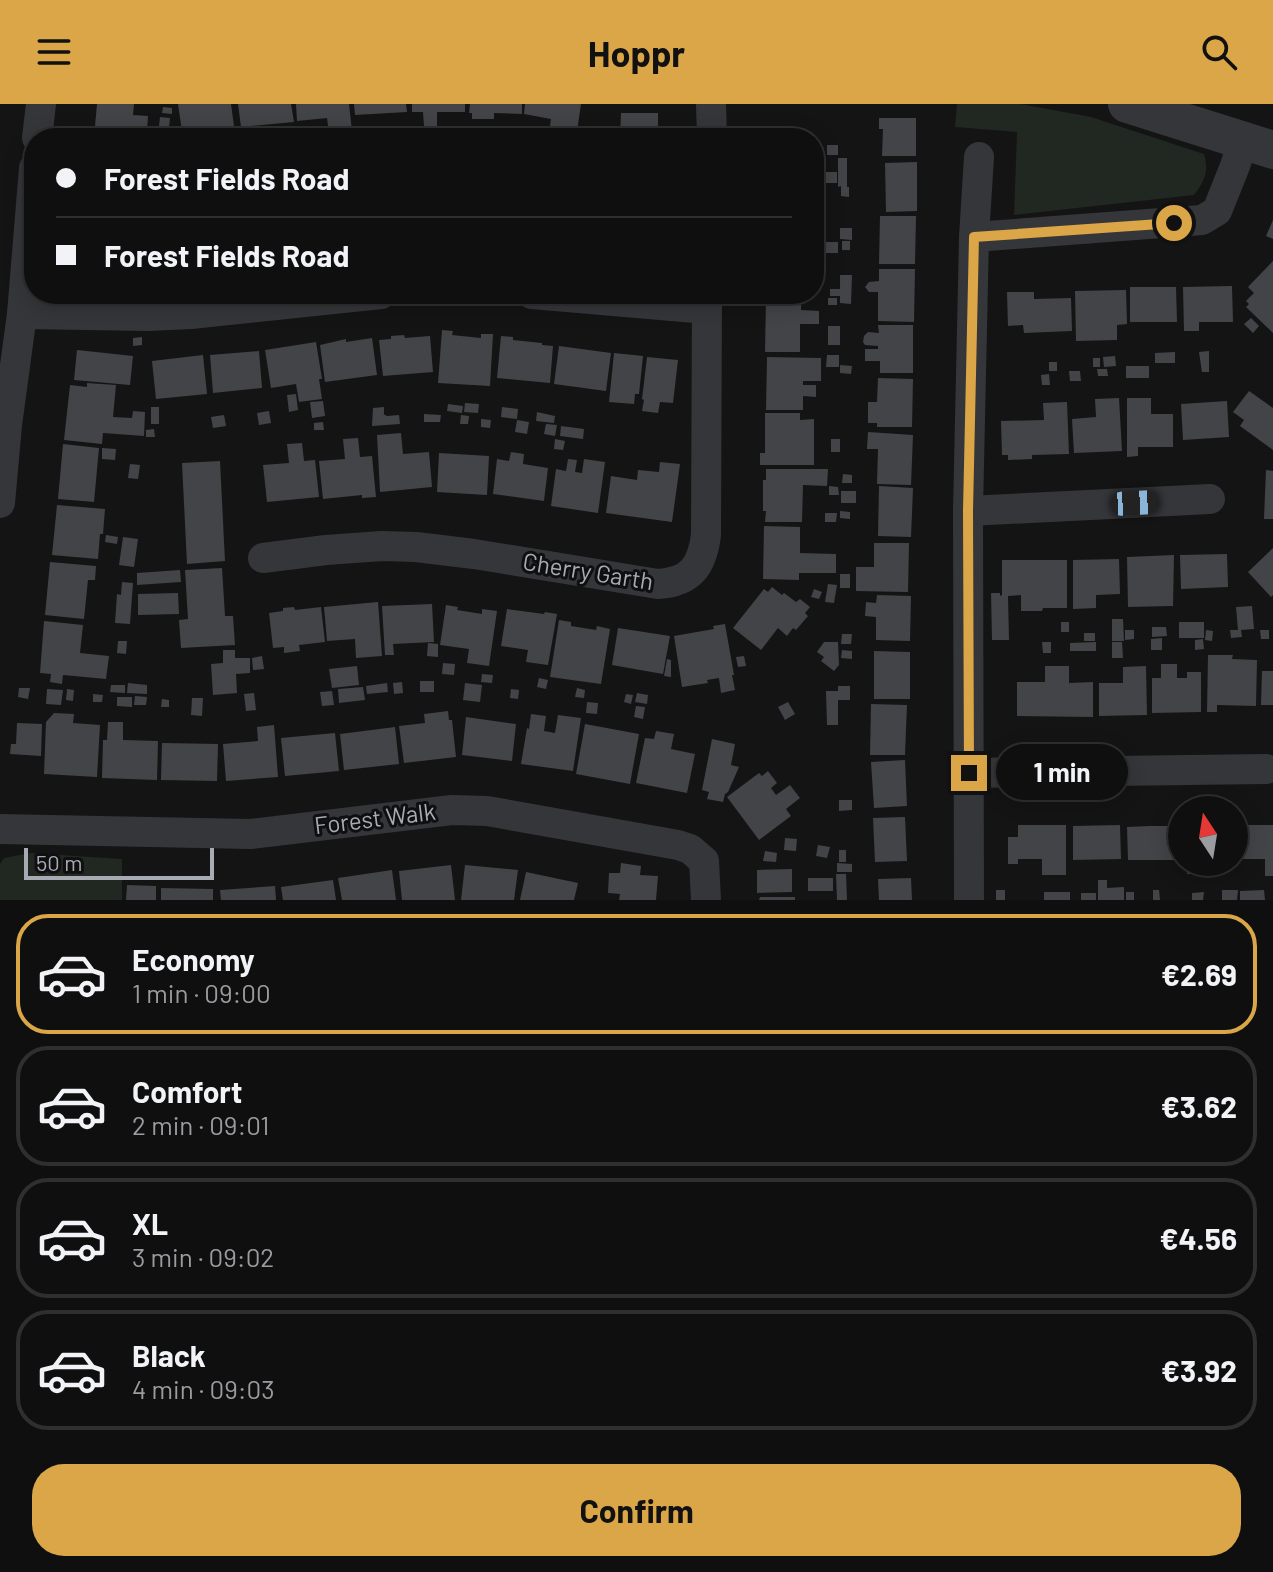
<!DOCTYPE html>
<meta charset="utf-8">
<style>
body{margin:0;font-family:Barlow,sans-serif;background:#1d1d1e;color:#f1f3f6;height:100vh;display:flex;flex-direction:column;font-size:30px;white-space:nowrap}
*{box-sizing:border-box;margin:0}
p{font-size:26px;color:#9b9c9f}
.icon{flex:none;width:44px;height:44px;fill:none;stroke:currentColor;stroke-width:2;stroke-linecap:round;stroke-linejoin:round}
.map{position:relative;height:796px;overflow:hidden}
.sheet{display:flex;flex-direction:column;background:#0f0f10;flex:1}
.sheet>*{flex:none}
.hud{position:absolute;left:24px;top:24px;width:800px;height:176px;border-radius:32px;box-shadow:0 4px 20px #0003,0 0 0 2px #2f2f30;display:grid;align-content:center;height:176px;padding:0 32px;background:#0f0f10}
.needle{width:52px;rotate:348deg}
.controls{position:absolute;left:1168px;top:692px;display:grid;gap:16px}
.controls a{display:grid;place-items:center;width:80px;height:80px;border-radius:50%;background:#0f0f10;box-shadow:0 4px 20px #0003,0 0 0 2px #2f2f30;font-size:40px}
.scale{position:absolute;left:24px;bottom:20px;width:190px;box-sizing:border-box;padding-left:8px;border:4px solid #a7abb4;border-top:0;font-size:22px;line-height:28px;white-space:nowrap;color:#a7abb4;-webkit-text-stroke:6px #0f0f10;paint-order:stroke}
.end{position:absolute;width:36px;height:36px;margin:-18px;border:10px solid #daa647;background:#111;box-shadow:0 0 0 4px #111}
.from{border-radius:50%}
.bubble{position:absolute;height:56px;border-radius:28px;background:#0f0f10;box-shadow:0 4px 20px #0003,0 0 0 2px #2f2f30;font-size:26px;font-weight:700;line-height:56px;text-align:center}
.car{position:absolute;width:24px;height:48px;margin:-24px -12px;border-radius:10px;box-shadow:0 0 6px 2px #0007;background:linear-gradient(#222 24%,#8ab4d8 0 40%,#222 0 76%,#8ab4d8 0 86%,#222 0)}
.hud b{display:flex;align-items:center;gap:28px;height:76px;font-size:30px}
.hud b+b{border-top:2px solid #2f2f30}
.hud i{width:20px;height:20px;background:#f1f3f6}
ul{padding:14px 0 0;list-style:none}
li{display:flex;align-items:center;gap:24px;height:120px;margin:0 16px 12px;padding:0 16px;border:4px solid #2f2f30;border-radius:32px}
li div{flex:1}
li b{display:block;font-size:30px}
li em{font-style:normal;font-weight:700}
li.on{border-color:#daa647}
li>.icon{width:72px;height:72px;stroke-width:1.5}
.action{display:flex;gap:16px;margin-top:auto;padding:16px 32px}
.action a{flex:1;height:92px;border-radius:32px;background:#daa647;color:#111;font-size:32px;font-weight:700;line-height:92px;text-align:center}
header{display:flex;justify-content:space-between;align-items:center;height:104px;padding:0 32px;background:#daa647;color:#111;font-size:36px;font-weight:700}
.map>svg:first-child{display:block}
.green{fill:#212721}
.building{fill:#434448}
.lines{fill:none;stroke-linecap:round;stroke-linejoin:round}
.minor{stroke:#35363a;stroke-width:30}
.tertiary{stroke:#35363a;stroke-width:38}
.route{stroke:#daa647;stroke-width:10}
.labels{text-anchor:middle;stroke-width:6;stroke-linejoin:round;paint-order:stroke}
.street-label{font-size:24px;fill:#a7abb4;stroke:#0f0f10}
</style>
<header><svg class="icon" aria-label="menu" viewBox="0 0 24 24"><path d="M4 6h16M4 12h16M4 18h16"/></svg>Hoppr<svg class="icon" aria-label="search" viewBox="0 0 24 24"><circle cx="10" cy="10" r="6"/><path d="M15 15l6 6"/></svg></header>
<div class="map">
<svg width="1273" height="796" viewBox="0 0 1273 796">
<rect width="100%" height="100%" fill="#141415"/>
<g class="green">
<path d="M957 0H1021L1091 13 1204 50C1209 68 1205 76 1194 91L1014 111 1017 28 955 23Z"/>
<path d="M30 749 122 755V796H0V760L4 754Z"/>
</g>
<g class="building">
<path d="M97 0H134L133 11 148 12 147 27 132 26 131 34H94Z"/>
<path d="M178 0H231L234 22 208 25 210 34H183Z"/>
<path d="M238 0H291L294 18 241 23Z"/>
<path d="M296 0H349L352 27 329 30 327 14 297 17Z"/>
<path d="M354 0H406L407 8 355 11Z"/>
<path d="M412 0H465V8H437V22H424L423 8H412Z"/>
<path d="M470 0H522V10L494 9V15H472V9H469Z"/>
<path d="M525 0H581L576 34H558L559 30 549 29 551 15 524 10Z"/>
<path d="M163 3 172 4V10L162 9Z"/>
<path d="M621 9H658V34H620Z"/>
<path d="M160 13 170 14 168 32 158 31Z"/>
<path d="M879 14H916V52H882L883 25H879Z"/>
<path d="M767 25H803V34H766Z"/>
<rect x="827" y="41" width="11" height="10"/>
<path d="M838 54H847V83H849V93L841 92V82L838 83Z"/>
<path d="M917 58V107L886 108 885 59Z"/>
<path d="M826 68H837V79H825Z"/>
<rect x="814" y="92" width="4" height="16"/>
<path d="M880 112H916L915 160H879Z"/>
<path d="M1273 116V135L1266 132Z"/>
<path d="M840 124H852V136L840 135Z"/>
<rect x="842" y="137" width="8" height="9"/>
<rect x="814" y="138" width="24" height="11"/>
<path d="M1273 157V229L1246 203 1249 200 1246 197 1254 189 1248 183Z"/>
<path d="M879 165H915L914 218 878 217V188H869L865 183 869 178 879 177Z"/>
<path d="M840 171H852L851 200 840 199V192H830V185H840Z"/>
<path d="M1232 182 1233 218H1199V227H1184L1183 183Z"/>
<path d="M1130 183H1176L1177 218H1130Z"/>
<path d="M1126 186 1127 220 1117 221V236L1076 237 1075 187Z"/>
<path d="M1007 188H1034V195L1071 194 1072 227 1024 229 1023 221 1008 222Z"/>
<path d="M766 194 801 195V206L819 207V220H800V248H765Z"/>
<rect x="828" y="194" width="9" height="7"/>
<path d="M1251 214 1259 222 1253 229 1244 220Z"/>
<path d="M878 221H913V269H880V257H865V245H878V242L865 241 863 238 864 232 868 228 879 229Z"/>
<rect x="828" y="222" width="12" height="19"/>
<path d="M442 226 453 227 452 231 481 234V230H493L490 282 438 279Z"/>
<path d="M404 231 405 234 430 232 433 268 383 272 379 236 391 235V232Z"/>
<path d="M501 232 513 233V236L542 239V241L553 242 550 279 497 274Z"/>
<path d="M142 233V241L133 242V234Z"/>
<path d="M372 234 377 271 325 278 320 241 346 235V238Z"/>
<path d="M316 238 322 275H319L322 295 299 298 296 280 271 284 265 246Z"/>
<path d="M559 242 611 249 606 287 554 280Z"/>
<path d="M77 246 133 252 130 281 74 276Z"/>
<path d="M259 247 262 284 213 289 210 251Z"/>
<path d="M1209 247V268H1202L1199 248Z"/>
<path d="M1175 248V259H1155V249Z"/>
<path d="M614 249 643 252 639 290H635L634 300 609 298Z"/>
<path d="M203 251 207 290 156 295 152 257Z"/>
<path d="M827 251H839V263H826Z"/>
<path d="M1115 252 1116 262 1104 263 1103 253Z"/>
<path d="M647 253 678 256 673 299 660 298 658 309 642 307 644 296 642 295Z"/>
<path d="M767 253 821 254V277H803V281H816V293L803 292V306H766Z"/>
<rect x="1093" y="254" width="7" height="9"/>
<rect x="1049" y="258" width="8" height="9"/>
<path d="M840 261 852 262 851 270 840 269Z"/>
<rect x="1126" y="262" width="23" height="12"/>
<path d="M1097 265H1107L1108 272H1098Z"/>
<path d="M1069 267H1080L1081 277H1070Z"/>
<path d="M1049 270 1050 281H1042L1041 271Z"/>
<path d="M878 274 913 275 912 323H877V319H868V298H877Z"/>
<path d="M87 279 116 281 113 313 132 314 133 307 145 308 144 332 103 329 102 340 64 336 70 281 87 283Z"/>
<path d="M1249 287 1273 304V346L1240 322 1244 316 1233 308Z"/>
<path d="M296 290 298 306 289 308 287 291Z"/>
<path d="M1119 294 1122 347 1074 349 1072 315 1096 313 1095 295Z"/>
<path d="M1127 294H1151V310H1173V343H1138V352L1127 353Z"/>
<path d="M323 297 325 312 312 314 310 298Z"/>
<path d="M1227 297 1229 333 1183 336 1181 300Z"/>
<path d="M1067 298 1069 350 1032 351V355L1008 356V351H1002L1001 317 1044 316 1043 299Z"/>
<path d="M465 299 479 300 478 309 464 308Z"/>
<path d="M448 300 463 302 462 309 447 307Z"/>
<rect x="151" y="303" width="8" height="17"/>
<path d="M384 303V310H383L387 312 399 311 400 320 372 322 373 304Z"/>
<path d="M502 303 518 305 517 315 501 313Z"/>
<path d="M269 307 271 319 259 321 257 309Z"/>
<path d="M537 308 555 312 554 319 536 317Z"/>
<path d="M765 309H800V316L814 315V361H760V349H765Z"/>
<path d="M424 310 441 311 440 318H424Z"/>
<path d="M224 311 226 322 213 324 211 313Z"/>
<path d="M461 311 469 312 468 320H460Z"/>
<path d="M481 315 491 316 490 324 481 323Z"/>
<path d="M517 316 529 318 527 330 515 328Z"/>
<path d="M323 318 324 326H314V319Z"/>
<path d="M546 320 557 321 555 332 544 330Z"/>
<path d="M561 322 584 325 583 335 560 332Z"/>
<path d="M154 325 155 333H146V326Z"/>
<path d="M868 328 913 331 911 381 877 380 878 345H867Z"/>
<path d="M401 329 403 350 429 348 432 383 380 388 377 331Z"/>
<path d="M358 334 360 353 372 352 376 393 362 394V391L323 395 319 357 345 355 343 335Z"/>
<path d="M555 335 565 337 563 346 554 345Z"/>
<rect x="831" y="335" width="9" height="13"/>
<path d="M302 339 304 357 315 356 319 393 267 398 263 361 289 359 287 340Z"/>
<path d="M63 340 99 344 94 398 58 395Z"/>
<path d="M102 344 116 345 115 356 102 355Z"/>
<path d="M511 348 524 350 523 360 548 364 544 397 493 390 497 355 509 357Z"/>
<path d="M439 349 489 352 487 391 437 388Z"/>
<path d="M568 355 577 356 575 368 582 369 584 355 605 358 598 409 551 402 556 365 566 367Z"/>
<path d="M220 357 225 457 187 460 182 359Z"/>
<path d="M660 358 680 360 672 418 606 409 611 372 637 376 638 366 659 368Z"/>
<path d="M130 360 140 361 138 375 128 374Z"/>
<path d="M766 365H828L827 382 803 381 802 418H765L766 407H763V376H766Z"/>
<path d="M1266 366 1273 367V415H1264Z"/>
<path d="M843 370 852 371V379H842Z"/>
<path d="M829 382 838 383 839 391H829Z"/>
<path d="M879 382 913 384 911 433 878 432Z"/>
<rect x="841" y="387" width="15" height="12"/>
<path d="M57 401 105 405 103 430H100L98 455 52 451Z"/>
<path d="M840 407 850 408V415L840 414Z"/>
<path d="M825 409H837L836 418H825Z"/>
<path d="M764 422 800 423V449L836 450V469H799V476L763 475Z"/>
<path d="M106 431 118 433 117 440 105 438Z"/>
<path d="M123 433 138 435 134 463 119 461Z"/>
<path d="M874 439H909L908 488 856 487V463H874Z"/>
<path d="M1273 444V491L1271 493 1248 468Z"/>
<path d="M1227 450 1228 483 1181 485 1180 451Z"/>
<path d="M1174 451 1173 502 1128 503 1127 453Z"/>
<path d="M1119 455 1120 490 1096 491V504L1073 505V456Z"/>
<path d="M1002 456H1067V504H1043L1042 507H1021V491L1008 492 1009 536H992L991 489H1000V492L1002 491Z"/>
<path d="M50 458 96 462 95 476H88L84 515 45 511Z"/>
<path d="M222 464 225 512H233L235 541 181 544 179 516 188 515 185 466Z"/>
<path d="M180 466 181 478 137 481V469Z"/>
<rect x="840" y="470" width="10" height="14"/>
<path d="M122 478 133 479 130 520 115 519 117 490 121 491Z"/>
<path d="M828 480 837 481 834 499 825 498Z"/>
<path d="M772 483 782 491 784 489 796 498 800 495 810 503 805 509 808 512 796 526 793 524 787 532 778 524 761 546 733 524 764 485 768 488Z"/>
<path d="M814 485 822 488 819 495 811 493Z"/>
<path d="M178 489 179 510 138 511V490Z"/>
<path d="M877 491 911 492 910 537 876 536V513L865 512 866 498 876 499Z"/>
<path d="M378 498 382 552 356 554 355 535 327 537 324 503Z"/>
<path d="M432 500 434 538 393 540 394 551H385L382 502Z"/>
<path d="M446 501 458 503 457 506 482 510V505L497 507 489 562 467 559 469 545 440 541Z"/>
<path d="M1252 502 1254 525 1241 526 1242 533 1231 534 1230 526H1238L1236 503Z"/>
<path d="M294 503 295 506 321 503 325 538 299 541 300 547 284 549V543L273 544 269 509 283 507V504Z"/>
<path d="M507 505 544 510 545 508 557 510 548 561 526 558 528 546 501 542Z"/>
<path d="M1112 515H1123L1124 537H1112Z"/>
<path d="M559 516 571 518V522L596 526 597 522 610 525 601 580 550 573Z"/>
<path d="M44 517 83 521 80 549 109 552 106 575 63 571 62 580 50 578 51 570 40 569Z"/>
<rect x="1061" y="518" width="8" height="10"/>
<rect x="1179" y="518" width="25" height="16"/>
<path d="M725 520 734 571H732L735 586 721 589 719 574 707 576 708 579 682 583 674 532 714 525 713 522Z"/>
<path d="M1152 523H1166L1167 532 1152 533Z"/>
<path d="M618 524 670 532 663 570 612 561Z"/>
<path d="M1125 526H1134V535L1125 536Z"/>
<path d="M1206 526 1213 527 1212 537 1205 536Z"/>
<path d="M1260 526H1269V535H1261Z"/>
<rect x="1084" y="529" width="11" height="8"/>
<path d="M842 530H852L851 540H841Z"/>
<path d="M1162 534V546H1151V535Z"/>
<path d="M1203 535 1204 545 1195 546V536Z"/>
<path d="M118 537H127L126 550 117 549Z"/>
<path d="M824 538H838L839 561 834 567 821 557 824 553 817 548Z"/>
<path d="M1042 538H1051V549H1043Z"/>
<path d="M1096 538V547H1070V539Z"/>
<path d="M1112 538H1122L1123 554H1112Z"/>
<path d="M428 539 438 540V553L427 552Z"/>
<path d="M223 546H235V554H250V569L236 570 237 589 213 591 211 560 223 559Z"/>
<path d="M842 546 852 547V555L841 554Z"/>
<path d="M874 547 910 548V595H874Z"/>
<path d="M1208 551H1233L1232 555 1257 556 1256 602 1217 601V608H1207Z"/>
<path d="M262 552 264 565 253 566 252 554Z"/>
<path d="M744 552 746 562 738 563 736 553Z"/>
<path d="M667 555 671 556V573L664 572Z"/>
<path d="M443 559 455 560 454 571 442 570Z"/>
<path d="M1161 560H1177V574H1187V568H1201V608L1152 609V574H1161Z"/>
<path d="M357 562 359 581 332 584 329 565Z"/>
<path d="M1045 562H1069V579L1093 578V613L1017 612V578H1045Z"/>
<path d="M1146 562 1147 611 1099 612V579H1123V563Z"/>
<path d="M1262 567H1273V601H1261Z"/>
<path d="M482 570 493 571 492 579 481 578Z"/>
<path d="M539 574 548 576 546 585 537 583Z"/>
<rect x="420" y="577" width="14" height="11"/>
<path d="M402 578 403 589 394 590 393 579Z"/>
<path d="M128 579 147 581V590L127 589Z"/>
<path d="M387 579 388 588 367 590 366 582Z"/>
<path d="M465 579 482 581 480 598 463 596Z"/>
<path d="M111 581H125V589L110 588Z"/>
<path d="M838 582H850V596H838V621H827L826 587H838Z"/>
<path d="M363 583 365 596 339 599 338 585Z"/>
<path d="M19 584H30L28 595 18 593Z"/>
<path d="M577 584 585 586 584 594 575 593Z"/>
<path d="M47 585 63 586 61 601 46 600Z"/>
<path d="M67 585 74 586 73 597 66 596Z"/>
<path d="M511 585 519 586 518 595 510 594Z"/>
<path d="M332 587 334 601 322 602 320 588Z"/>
<path d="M254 589 256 606 246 607 244 590Z"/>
<path d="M637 589 648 591 647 600 635 598Z"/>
<path d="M93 590 103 591 102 598H93Z"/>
<path d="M626 590 633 591 631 600 624 598Z"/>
<path d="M135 592 147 593 146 601H134Z"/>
<path d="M117 593H132V603L117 602Z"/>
<path d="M192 594H203L202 612 191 611Z"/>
<path d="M162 595 169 596V603H161Z"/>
<path d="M587 598 598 599 597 610 586 609Z"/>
<path d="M788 598 795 610 785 616 778 603Z"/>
<path d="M871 600 907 601 905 651H870Z"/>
<path d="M636 602 645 603 643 615 634 613Z"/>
<path d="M448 607 449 616H452L456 653 404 659 399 622 425 619 424 610Z"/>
<path d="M54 609 74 610 73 619 100 621 97 673 44 670 46 618Z"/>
<path d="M531 610 546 612 544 627 555 629 558 611 581 614 573 667 521 660 527 624 529 625Z"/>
<path d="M466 613 516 620 512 657 462 651Z"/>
<path d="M108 618H123V636L158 637 157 676 102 674 103 636H107Z"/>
<path d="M17 619 42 620 41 652 10 650 11 640H16Z"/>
<path d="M585 620 639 630 630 680 576 670Z"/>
<path d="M274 621 278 673 226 677 223 640 258 637 257 623Z"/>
<path d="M395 623 399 660 344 666 340 630Z"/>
<path d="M656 627 674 630 671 645 695 650 687 689 636 679 645 634 654 635Z"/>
<path d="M335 629 339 667 285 672 281 634Z"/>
<path d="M712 635 735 640 731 661 739 663 728 688 725 690 723 698 707 695 709 688 702 686Z"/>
<path d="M162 639 218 640 217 677 161 676Z"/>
<path d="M905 656 907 702 874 704 871 658Z"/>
<path d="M768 667 777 679 771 684 776 691 790 681 800 694 786 705 791 712 759 736 727 693 759 669 762 672Z"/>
<path d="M839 696H852V706L839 707Z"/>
<path d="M905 713 907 757 875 758 873 714Z"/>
<path d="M1018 721H1066V771H1042V755H1018V760H1008V733H1018Z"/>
<path d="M1120 721 1121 755 1073 756V722Z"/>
<path d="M1240 721H1273V772H1265V755H1241Z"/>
<path d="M1150 722H1174L1175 756H1128L1127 723Z"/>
<rect x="1234" y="723" width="3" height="34"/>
<path d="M785 734 797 735 796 747 784 746Z"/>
<path d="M818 741 830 743 827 754 816 752Z"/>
<rect x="839" y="746" width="7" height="12"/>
<path d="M765 747 777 749 776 758 763 757Z"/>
<path d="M1188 758H1205V770H1187Z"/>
<path d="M621 759 641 762 640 771 658 772 656 796H619L620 790 608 789 609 769H620Z"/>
<path d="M837 759 852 760V768H837Z"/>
<path d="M451 761 455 796H402L399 767Z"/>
<path d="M465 761 518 766 514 796H461Z"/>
<path d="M792 765V788L757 789V766Z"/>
<path d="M392 766 396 796H342L338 774Z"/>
<path d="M526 768 578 779 574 796H520Z"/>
<path d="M836 770H846L847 796H837Z"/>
<rect x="808" y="774" width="25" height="13"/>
<path d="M911 774 912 796H879L878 775Z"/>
<path d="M333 776 336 796H283L281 783Z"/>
<path d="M1098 776H1107V784L1124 783V796H1098Z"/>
<path d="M127 781 156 782V796H126Z"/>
<path d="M275 782 276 796H221L220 786Z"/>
<path d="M161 784 213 785V796H161Z"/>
<rect x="996" y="786" width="9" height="10"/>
<path d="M1153 786H1159L1160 796H1153Z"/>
<path d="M1222 786H1238L1237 796H1222Z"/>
<path d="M1264 786 1265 796H1240V787Z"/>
<rect x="1044" y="788" width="26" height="8"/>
<rect x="1126" y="788" width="8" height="8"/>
<path d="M1204 788 1203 796H1192V789Z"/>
<rect x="1081" y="789" width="15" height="7"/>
<path d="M760 793H795V796H759Z"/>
</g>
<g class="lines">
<g class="minor">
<path d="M711 0 712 34"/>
<path d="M37 34 41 0"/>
<path d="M974 133 1202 116 1217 107 1235 62 1243 37"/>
<path d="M532 190 707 205"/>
<path d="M22 210 148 212 191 210 381 190"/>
<path d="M0 399 7 321 22 210 34 64"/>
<path d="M968 407 1210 395"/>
<path d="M263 454 326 446 382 442 416 443 474 450 658 480C691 478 702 462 706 431L707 190"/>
<path d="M969 669 1266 665"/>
<path d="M0 725 250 730 452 706 487 707 678 741 690 745 704 757 706 796"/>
<path d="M969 796 968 407 974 133 979 53"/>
</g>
<path class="tertiary" d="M1127 0 1273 46"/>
</g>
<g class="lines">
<path class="route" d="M969 669 968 407 974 133 1174 119"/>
</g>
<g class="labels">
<g class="street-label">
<text transform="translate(588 468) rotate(9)" y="8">Cherry Garth</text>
<text transform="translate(375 715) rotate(-7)" y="8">Forest Walk</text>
</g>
</g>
</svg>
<div class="controls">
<a><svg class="needle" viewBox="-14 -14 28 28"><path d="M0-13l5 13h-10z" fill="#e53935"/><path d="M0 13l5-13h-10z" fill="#9b9c9f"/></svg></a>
</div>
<div class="scale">50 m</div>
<i class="end from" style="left:1174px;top:119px"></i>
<i class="end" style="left:969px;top:669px"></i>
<div class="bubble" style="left:996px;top:640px;width:132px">1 min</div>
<i class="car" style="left:1135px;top:399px;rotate:87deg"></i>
<div class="hud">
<b><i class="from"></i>Forest Fields Road</b>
<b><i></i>Forest Fields Road</b>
</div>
</div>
<section class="sheet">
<ul>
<li class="on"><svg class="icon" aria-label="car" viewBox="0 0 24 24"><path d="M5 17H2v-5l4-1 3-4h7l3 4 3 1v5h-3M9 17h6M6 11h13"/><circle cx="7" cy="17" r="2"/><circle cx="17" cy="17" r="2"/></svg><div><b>Economy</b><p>1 min · 09:00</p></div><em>€2.69</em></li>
<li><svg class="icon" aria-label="car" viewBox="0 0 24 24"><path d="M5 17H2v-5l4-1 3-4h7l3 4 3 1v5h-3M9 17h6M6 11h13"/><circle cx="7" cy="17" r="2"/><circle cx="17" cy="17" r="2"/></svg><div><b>Comfort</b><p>2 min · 09:01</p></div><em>€3.62</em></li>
<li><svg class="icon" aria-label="car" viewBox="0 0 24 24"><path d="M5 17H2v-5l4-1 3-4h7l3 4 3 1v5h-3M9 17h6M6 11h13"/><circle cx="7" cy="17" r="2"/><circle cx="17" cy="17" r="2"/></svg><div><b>XL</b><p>3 min · 09:02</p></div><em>€4.56</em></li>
<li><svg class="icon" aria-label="car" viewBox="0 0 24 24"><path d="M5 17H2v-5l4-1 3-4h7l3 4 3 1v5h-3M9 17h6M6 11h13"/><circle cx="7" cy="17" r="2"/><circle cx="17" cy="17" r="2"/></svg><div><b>Black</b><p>4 min · 09:03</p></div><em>€3.92</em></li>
</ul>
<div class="action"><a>Confirm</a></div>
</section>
